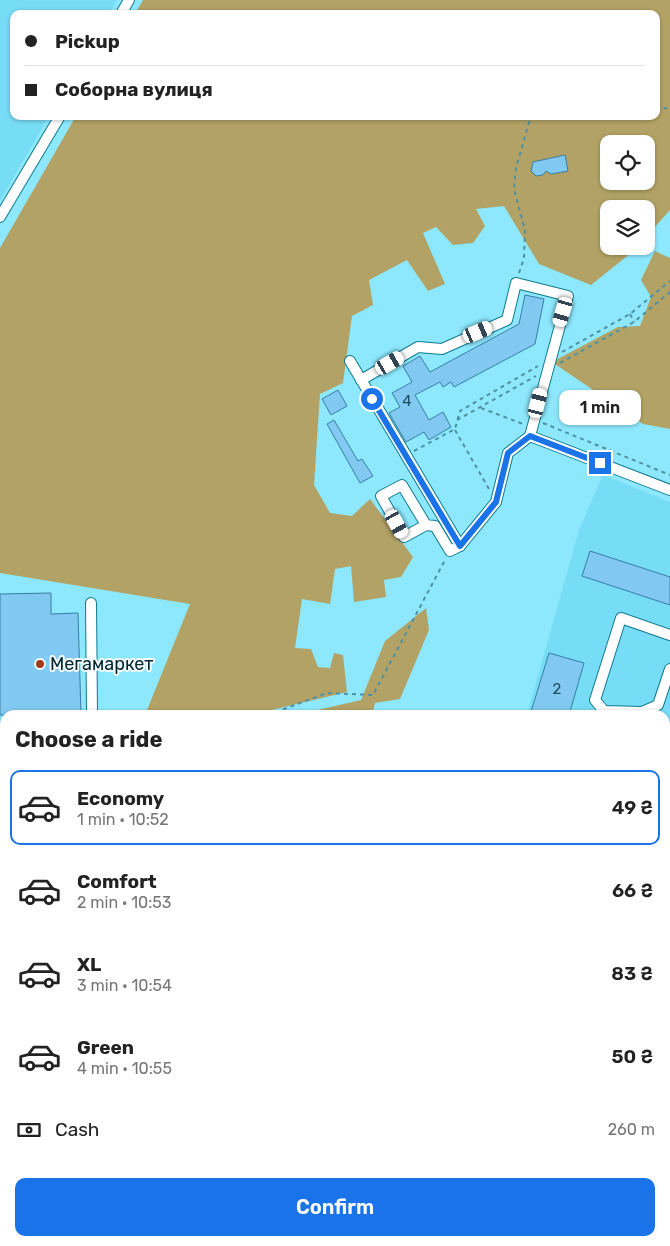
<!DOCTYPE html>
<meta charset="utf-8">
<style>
body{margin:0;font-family:Rubik,sans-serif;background:#f2f2f2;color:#222;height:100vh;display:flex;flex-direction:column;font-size:19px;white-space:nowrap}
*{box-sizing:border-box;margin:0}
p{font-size:16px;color:#767676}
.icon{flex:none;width:28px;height:28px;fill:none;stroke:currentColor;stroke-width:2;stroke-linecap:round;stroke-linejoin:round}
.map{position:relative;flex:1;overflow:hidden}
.details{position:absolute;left:0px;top:710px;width:670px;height:536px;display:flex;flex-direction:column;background:#fff;border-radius:15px 15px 0 0;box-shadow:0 1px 4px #0004}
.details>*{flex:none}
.guide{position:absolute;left:10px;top:10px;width:650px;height:110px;border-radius:10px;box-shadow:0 1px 4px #0004;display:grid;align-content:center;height:110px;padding:0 15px;background:#fff}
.tools{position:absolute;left:600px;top:135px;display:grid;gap:10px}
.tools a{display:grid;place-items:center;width:55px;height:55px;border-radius:10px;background:#fff;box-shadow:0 1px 4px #0004;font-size:25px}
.end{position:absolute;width:22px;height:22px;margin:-11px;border:6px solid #1a73e8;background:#fff;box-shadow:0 0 0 2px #fff}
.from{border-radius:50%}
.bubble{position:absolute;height:35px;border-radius:10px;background:#fff;box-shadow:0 1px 4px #0004;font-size:16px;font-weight:600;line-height:35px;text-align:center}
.car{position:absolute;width:15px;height:30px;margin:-15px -8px;border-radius:6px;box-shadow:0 0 4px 1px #0007;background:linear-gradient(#fff 24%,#345 0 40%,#fff 0 76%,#345 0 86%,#fff 0)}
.guide b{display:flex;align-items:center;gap:18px;height:48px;font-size:19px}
.guide b+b{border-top:1px solid #e0e0e0}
.guide i{width:12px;height:12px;background:#222}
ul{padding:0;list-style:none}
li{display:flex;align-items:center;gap:15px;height:75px;margin:0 10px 8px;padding:0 5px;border:2px solid transparent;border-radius:10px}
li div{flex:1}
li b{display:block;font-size:19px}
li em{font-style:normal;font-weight:600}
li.active{border-color:#1a73e8}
li>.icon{width:45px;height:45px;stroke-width:1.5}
h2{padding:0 15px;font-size:22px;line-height:60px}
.pay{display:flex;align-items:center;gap:12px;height:55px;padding:0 15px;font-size:19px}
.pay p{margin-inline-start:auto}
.button{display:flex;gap:10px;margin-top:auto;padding:10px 15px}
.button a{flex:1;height:58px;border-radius:10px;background:#1a73e8;color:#fff;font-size:20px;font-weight:600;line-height:58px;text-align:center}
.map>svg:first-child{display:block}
.built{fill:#77dcf5}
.forest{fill:#b2a265;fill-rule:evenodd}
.building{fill:#82c9f2;stroke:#377ea4}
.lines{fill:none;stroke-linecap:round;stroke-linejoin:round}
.minor-casing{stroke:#0e7b8f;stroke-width:12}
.highway-casing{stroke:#fff;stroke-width:16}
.path{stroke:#4e91a2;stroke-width:2;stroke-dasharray:4 4;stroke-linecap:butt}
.minor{stroke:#fff;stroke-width:10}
.highway{stroke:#b176a4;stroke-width:14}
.route{stroke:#1a73e8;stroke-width:6}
.poi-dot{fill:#a2391f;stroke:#f3fbfd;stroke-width:2}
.labels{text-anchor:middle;stroke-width:4;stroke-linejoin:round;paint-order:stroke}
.number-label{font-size:15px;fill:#204f60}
.poi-label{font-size:18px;fill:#00262f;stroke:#f3fbfd;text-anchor:start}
</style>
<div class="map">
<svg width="670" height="1246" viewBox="0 0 670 1246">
<rect width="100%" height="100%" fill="#8de8fe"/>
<g class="built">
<path d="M0 0H117L109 14H14V116H49L0 201Z"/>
<path d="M603 475 670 502V791L665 792V715H527L579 530Z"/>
</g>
<g class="forest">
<path d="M143 0H670V210L646 237V209H609V246H638L636 249 591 285 539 264 504 206 476 209 485 226 473 243 453 245 436 227 423 233 445 284 428 291 407 260 369 280 373 305 352 316 343 383 320 394 314 485 330 513 352 516 370 499 413 557 401 577 384 580 386 597 354 602 351 566 335 569 330 604 302 599 295 648 311 649 318 667 330 668 334 653 343 655 347 692 251 715H145L190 604 0 573V248L76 116H656V14H135ZM609 144H646V181H609Z"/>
<path d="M655 251 670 258V429L643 424 552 362 618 327 640 326 651 297 641 280Z"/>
<path d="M426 608 429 630 400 699 375 703 372 715H296L361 700 385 641Z"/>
<path d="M5 893V1241H323L337 1246H0V894Z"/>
<path d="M665 1211 670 1214V1246H354L359 1241H665Z"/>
</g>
<g class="building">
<path d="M565 155 568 171 551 174 546 171 543 175 536 176 531 171 533 162Z"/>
<path d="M525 295 544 299 535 344 454 387 451 382 443 387 440 382 415 395 429 420 443 412 451 427 429 440 424 432 406 442 389 413 400 407 392 393 412 382 403 366 420 356 430 372 519 324Z"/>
<path d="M338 390 347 406 331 415 322 399Z"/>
<path d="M334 420 358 461 362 459 373 476 360 483 327 424Z"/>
<path d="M590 551 670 577V605L582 576Z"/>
<path d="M51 593V614L78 613 81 715H0V594Z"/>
<path d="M549 653 584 663 569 715H530Z"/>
</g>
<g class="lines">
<g class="minor-casing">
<g id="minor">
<path d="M121 14 129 0"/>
<path d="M0 217 60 116"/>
<path d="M350 361 460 546"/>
<path d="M361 380 418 347 442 349 507 320 516 283 568 296 530 436 508 453 496 502 460 546 450 551 435 526 426 525 404 537 381 496 402 485 426 525"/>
<path d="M530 436 670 490"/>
<path d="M91 603 92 715"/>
<path d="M670 635 621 618 595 700 604 711 642 712 658 705 670 669"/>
<path d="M0 762H3"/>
<path d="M0 792H5"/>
<path d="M665 806 670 807"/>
<path d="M0 814H5"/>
<path d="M665 890H670"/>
<path d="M0 891H5"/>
<path d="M665 1093H670"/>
<path d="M665 1164 670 1165"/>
<path d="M665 1226 670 1216"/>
<path d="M654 1246 656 1241"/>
</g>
</g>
<g class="highway-casing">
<g id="highway">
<path d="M665 829H670"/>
<path d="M0 831H5"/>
<path d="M665 847H670"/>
<path d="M0 849H5"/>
</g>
</g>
<g class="path">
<path d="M656 105 670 110"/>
<path d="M519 273 524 258 525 230 514 189 516 168 530 119 534 116"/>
<path d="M630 314 634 322"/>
<path d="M562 352 630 314 670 281"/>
<path d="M560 363 634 322 670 292"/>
<path d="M481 408 523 424"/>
<path d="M457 420 536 376"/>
<path d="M543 423 670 475"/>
<path d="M455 430 489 489"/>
<path d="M414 451 455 429 460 411 538 366"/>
<path d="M268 715 327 693 373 695 445 560"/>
<path d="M107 1246V1241"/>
<path d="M394 1246 395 1241"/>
</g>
<use href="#minor" class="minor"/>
<use href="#highway" class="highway"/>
</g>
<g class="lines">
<path class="route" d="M372 399 460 546 496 502 508 453 530 436 600 463"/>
</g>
<circle class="poi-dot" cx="40" cy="664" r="5"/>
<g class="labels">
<g class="number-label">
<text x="407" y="406">4</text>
<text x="557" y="694">2</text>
</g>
<g class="poi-label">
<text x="50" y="670">Мегамаркет</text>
</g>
</g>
</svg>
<div class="tools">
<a><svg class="icon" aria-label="locate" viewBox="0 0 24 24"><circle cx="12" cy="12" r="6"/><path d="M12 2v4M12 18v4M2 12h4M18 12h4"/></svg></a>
<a><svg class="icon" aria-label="layers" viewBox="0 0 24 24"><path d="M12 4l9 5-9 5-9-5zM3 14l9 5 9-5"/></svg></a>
</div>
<i class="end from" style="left:372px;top:399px"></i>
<i class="end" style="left:600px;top:463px"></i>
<div class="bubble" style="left:559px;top:390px;width:82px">1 min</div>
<i class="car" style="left:563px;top:312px;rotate:196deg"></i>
<i class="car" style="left:478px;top:332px;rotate:67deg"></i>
<i class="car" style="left:390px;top:363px;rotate:60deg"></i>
<i class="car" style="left:538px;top:403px;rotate:14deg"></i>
<i class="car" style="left:397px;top:524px;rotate:151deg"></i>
<div class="guide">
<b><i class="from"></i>Pickup</b>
<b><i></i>Соборна вулиця</b>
</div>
<section class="details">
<h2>Choose a ride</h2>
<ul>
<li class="active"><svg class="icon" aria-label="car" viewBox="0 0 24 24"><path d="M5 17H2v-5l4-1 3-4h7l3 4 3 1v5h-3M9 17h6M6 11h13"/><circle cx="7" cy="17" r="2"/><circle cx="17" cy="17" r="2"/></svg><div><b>Economy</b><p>1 min · 10:52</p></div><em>49 ₴</em></li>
<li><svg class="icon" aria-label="car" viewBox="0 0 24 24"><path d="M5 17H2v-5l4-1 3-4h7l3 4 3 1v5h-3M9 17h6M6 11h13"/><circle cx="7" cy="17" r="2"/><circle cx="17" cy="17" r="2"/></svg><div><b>Comfort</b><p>2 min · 10:53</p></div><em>66 ₴</em></li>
<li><svg class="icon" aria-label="car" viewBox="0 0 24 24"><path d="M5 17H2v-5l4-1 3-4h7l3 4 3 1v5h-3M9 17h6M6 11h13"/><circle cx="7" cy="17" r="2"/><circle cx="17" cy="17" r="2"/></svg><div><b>XL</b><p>3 min · 10:54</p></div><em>83 ₴</em></li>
<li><svg class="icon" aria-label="car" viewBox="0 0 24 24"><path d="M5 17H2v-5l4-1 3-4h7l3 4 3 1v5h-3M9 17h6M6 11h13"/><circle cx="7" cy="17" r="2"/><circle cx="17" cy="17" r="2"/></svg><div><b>Green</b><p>4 min · 10:55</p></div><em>50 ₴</em></li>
</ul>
<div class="pay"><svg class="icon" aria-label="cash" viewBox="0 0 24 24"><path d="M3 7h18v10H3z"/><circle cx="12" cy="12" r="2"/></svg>Cash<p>260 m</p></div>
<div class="button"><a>Confirm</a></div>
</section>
</div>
